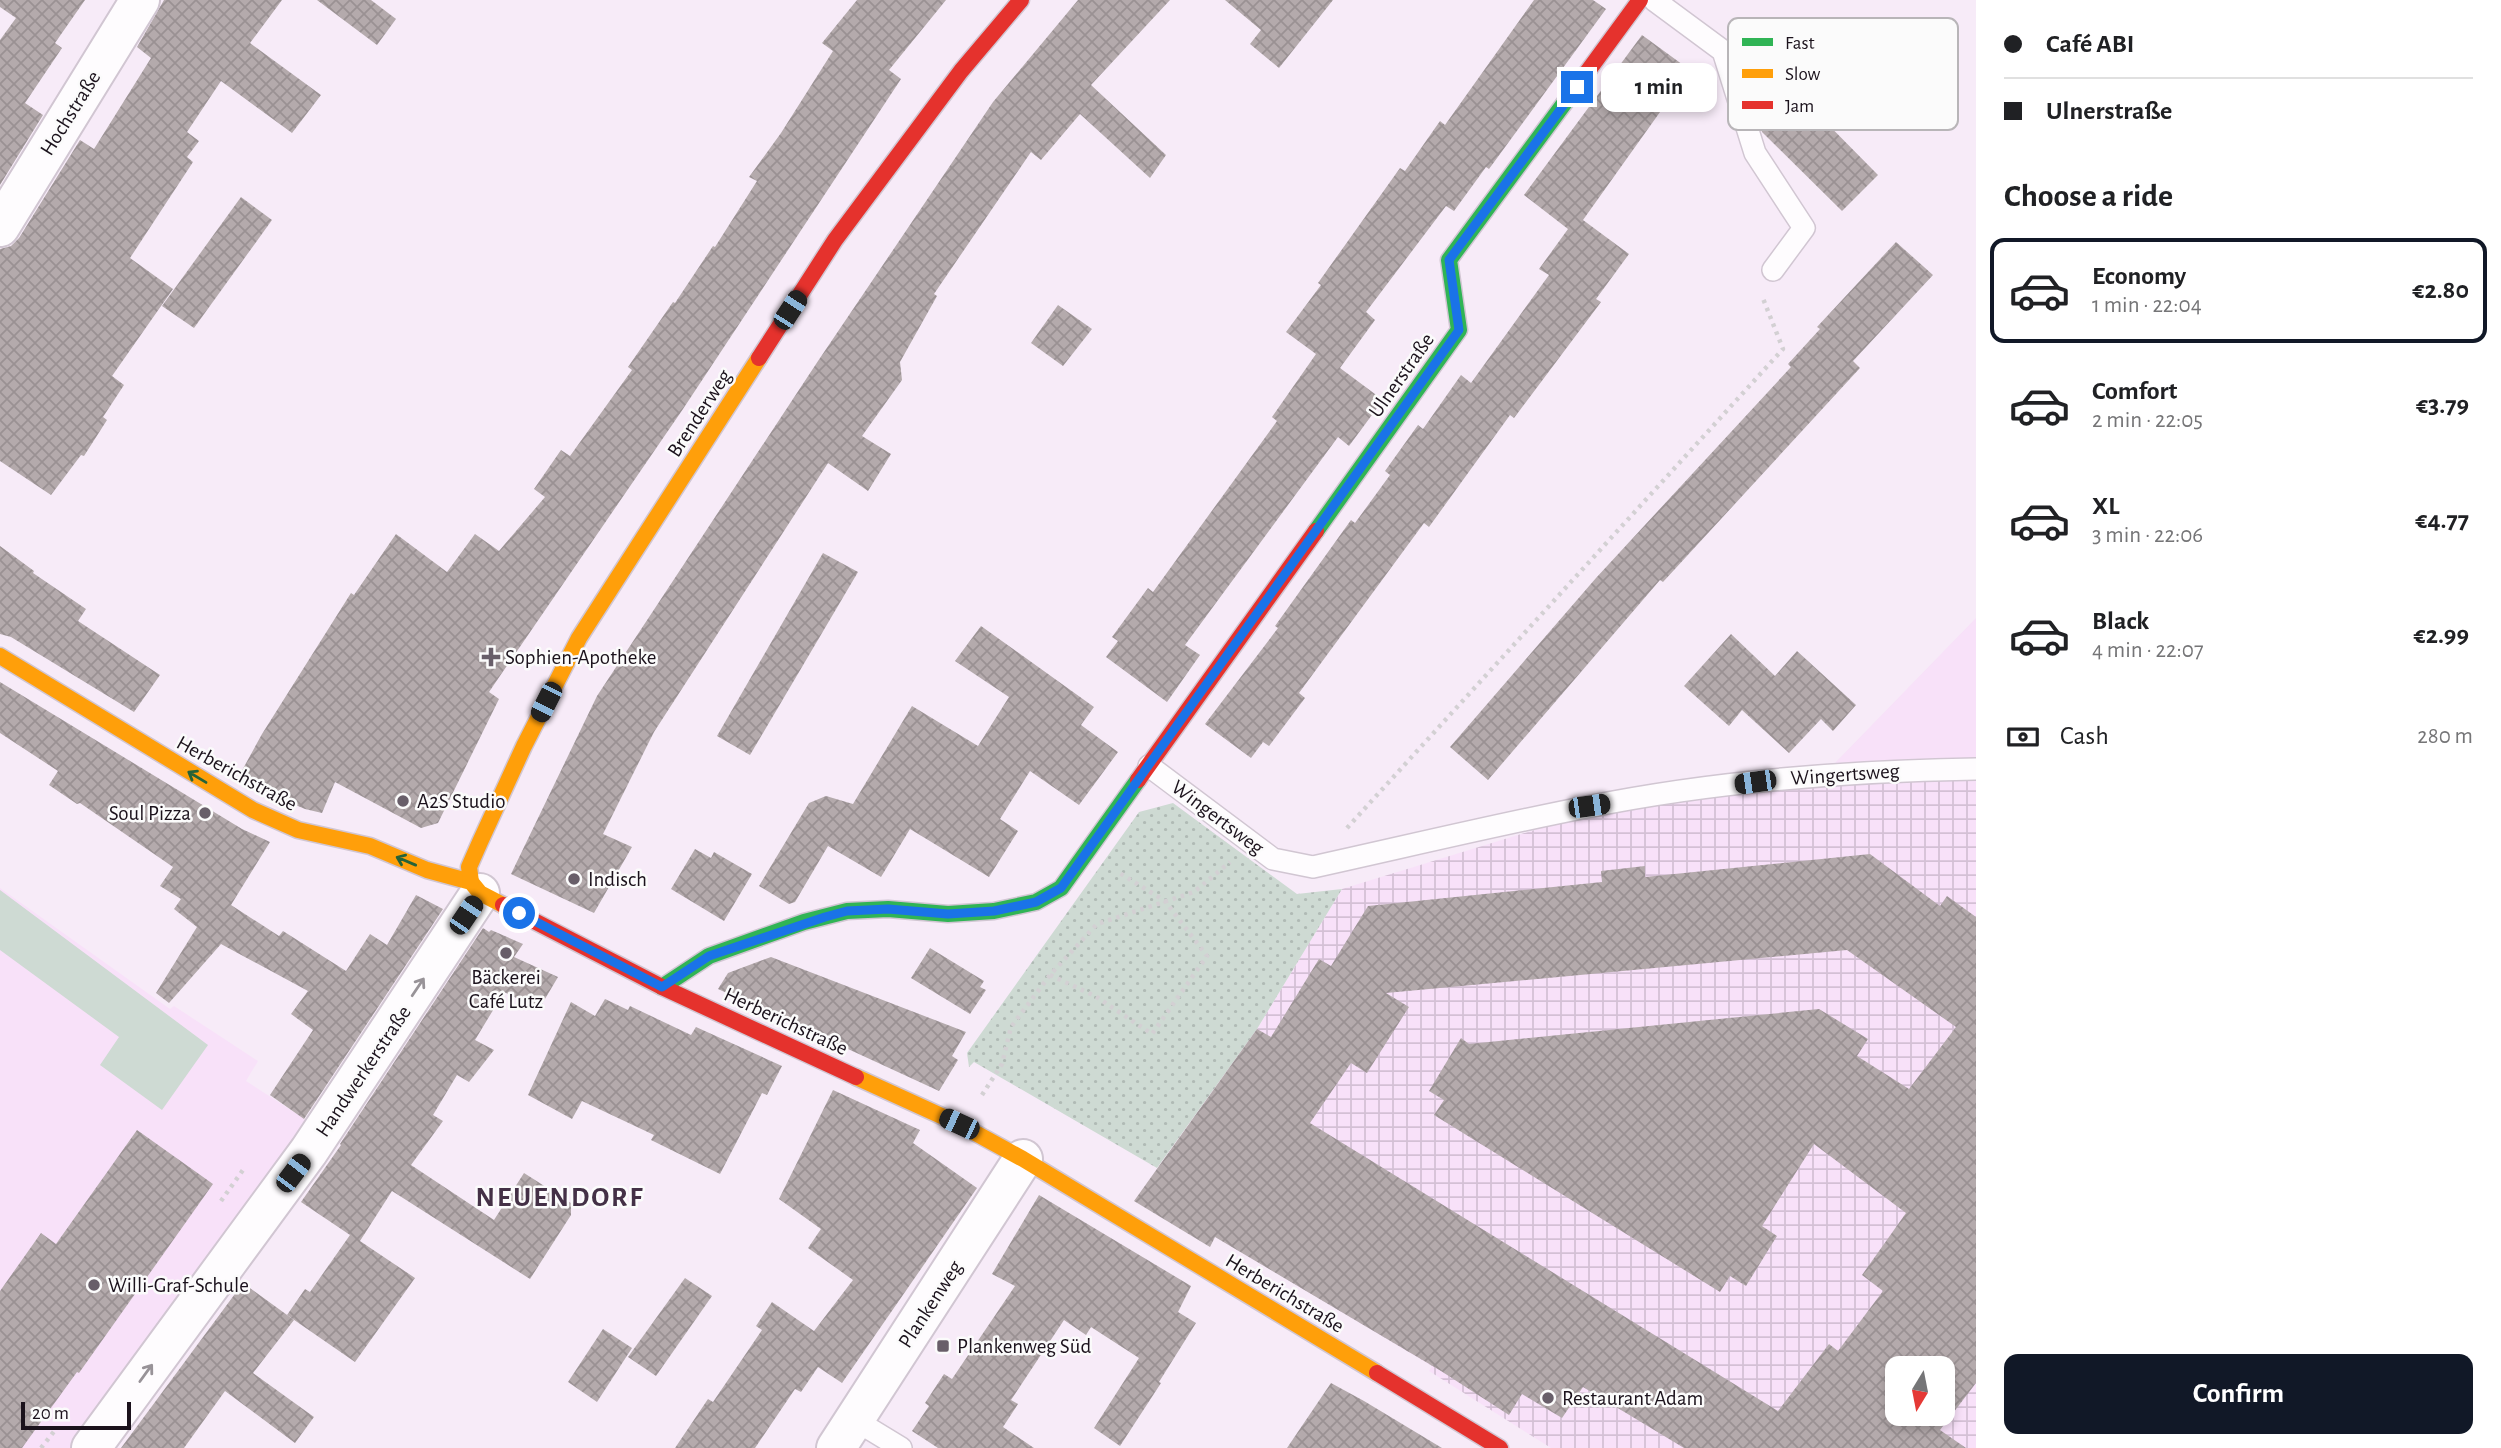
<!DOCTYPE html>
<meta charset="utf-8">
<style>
body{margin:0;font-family:"Alegreya Sans",sans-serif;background:#f6f6f6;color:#202124;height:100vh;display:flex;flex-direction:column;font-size:26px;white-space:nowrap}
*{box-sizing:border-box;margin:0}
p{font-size:23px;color:#757577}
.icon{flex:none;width:38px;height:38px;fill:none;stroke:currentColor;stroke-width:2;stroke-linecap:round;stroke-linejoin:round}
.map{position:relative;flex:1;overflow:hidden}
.panel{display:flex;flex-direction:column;background:#fff;width:525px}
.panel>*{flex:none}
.guide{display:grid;align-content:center;height:154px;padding:0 28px;background:#fff}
.needle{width:46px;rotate:190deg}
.controls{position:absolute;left:1885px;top:1356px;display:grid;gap:14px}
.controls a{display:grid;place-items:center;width:70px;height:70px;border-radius:14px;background:#fff;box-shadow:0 4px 10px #0003;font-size:35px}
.scale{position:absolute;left:21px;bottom:18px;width:110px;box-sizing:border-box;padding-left:7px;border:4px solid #1b121c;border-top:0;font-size:19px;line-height:24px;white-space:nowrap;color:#1b121c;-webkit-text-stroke:5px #fbfbfb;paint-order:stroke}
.end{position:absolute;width:32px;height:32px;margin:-16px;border:9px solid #1a73e8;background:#fff;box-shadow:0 0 0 4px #fff}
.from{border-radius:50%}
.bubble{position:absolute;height:49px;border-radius:14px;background:#fff;box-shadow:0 4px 10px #0003;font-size:23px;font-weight:700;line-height:49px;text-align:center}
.car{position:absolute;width:21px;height:42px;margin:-21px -10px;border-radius:9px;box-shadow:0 0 5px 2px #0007;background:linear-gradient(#222 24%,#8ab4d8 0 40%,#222 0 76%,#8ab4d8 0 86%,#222 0)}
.guide b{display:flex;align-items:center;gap:24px;height:66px;font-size:26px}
.guide b+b{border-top:2px solid #e0e0e0}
.guide i{width:18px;height:18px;background:#202124}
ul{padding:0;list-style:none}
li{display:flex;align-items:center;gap:21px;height:105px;margin:0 14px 10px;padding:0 14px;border:4px solid transparent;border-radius:14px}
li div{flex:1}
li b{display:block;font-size:26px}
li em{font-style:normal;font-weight:700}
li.selected{border-color:#111827}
li>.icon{width:63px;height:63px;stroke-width:1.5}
h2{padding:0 28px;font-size:32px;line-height:84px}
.pay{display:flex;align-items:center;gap:18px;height:77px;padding:0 28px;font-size:26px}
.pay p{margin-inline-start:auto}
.cta{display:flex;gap:14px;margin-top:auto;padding:14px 28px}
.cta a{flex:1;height:80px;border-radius:14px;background:#111827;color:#fff;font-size:28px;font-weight:700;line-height:80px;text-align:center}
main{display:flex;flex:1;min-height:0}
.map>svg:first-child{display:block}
.built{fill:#f8e1f9}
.industrial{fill:url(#industrial-grid);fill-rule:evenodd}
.park{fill:url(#park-dots)}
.pitch{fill:#cedad3}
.building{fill:url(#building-cross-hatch);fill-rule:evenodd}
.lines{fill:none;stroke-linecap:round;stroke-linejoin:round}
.lane-casing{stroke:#d1c6d2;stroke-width:24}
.street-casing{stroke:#d1c6d2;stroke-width:42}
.fast-casing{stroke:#d1c6d2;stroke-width:19}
.slow-casing{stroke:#d1c6d2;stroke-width:19}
.jam-casing{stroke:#d1c6d2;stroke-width:19}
.path{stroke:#d3d0d3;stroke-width:4.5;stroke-dasharray:3.5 5;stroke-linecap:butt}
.lane{stroke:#fefcfe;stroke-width:21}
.street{stroke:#fefcfe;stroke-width:38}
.fast{stroke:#30b455;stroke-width:16}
.slow{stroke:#ff9f0a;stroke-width:16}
.jam{stroke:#e5322d;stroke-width:16}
.oneway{stroke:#266338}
.oneway2{stroke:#989398}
.route{stroke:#1a73e8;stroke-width:9}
.poi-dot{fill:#685e69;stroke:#fbfbfb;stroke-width:2.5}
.labels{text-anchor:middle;stroke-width:5;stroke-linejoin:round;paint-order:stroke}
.street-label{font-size:21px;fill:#1b121c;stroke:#fbfbfb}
.poi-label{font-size:21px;fill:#1b121c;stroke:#fbfbfb;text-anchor:start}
.district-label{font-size:28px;font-weight:bold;letter-spacing:2px;fill:#443046;stroke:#fbfbfb}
.key{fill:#fbfbfb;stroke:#b8b5b8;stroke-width:2}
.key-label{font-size:19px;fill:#1b121c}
</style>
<main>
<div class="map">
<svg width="1976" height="1448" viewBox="0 0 1976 1448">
<defs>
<pattern id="industrial-grid" width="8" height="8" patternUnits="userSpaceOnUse" patternTransform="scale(1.75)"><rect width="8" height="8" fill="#f8e1f9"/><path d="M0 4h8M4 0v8" fill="none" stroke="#d4c0d5"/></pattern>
<pattern id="park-dots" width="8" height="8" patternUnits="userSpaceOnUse" patternTransform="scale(1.75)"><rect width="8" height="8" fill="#cedad3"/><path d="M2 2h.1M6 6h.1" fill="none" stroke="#b0bab5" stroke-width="1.8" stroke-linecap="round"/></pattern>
<pattern id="building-cross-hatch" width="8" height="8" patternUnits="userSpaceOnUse" patternTransform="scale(1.75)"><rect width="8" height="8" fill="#b4aaac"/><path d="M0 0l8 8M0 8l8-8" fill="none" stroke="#9a9193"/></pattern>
</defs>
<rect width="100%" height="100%" fill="#f7ebf8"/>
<g class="built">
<path d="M1976 618V761L1834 764Z"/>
<path d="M0 888 170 1009 174 1006 258 1061 246 1081 308 1121 70 1448H0Z"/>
</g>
<path class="industrial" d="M1976 778V1448H1551L1429 1371 1432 1366 1141 1192 1257 1029 1342 889 1590 813 1781 787 1876 779ZM1897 1368H1942V1414H1897Z"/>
<path class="park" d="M1173 803 1297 894 1342 889 1257 1029 1157 1168 974 1062 969 1067 967 1053 1139 812Z"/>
<path class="pitch" d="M0 890 208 1045 162 1110 100 1065 119 1037 0 950Z"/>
<g class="building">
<path d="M0 0H85L55 43 62 48 25 103 43 115 0 185V40L16 18 0 7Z"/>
<path d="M164 0H282L250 43 321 95 292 133 221 81 187 132 199 141 187 157 193 162 130 258 173 289 112 376 124 385 103 417 107 420 84 456 81 455 51 495 0 461V249L11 246 19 238 80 140 94 149 151 58 137 47Z"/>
<path d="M317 0H371L396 19 377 45Z"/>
<path d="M857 0H946L889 70 901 79 683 409 489 692 499 699 438 823 421 828 335 782 322 813 305 809 263 791 239 776 262 734 351 593 354 595 396 534 447 572 475 534 499 551 545 497 534 489 561 450 570 456 632 370 628 367 673 302 675 303 713 246 715 247 757 181 749 177 781 133 833 51 822 43Z"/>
<path d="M1078 0H1170L1091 85 1166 155 1150 178 1080 114 1041 160 1031 152 934 294 937 296 900 362 902 380 862 436 891 454 868 491 828 463 654 732 603 834 632 847 594 913 511 874 597 696 818 361 993 102Z"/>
<path d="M1225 0H1333L1279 68 1250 44 1261 30Z"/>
<path d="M1534 0H1593L1606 9 1489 169 1486 167 1454 211 1446 206 1366 312 1375 320 1340 368 1383 400 1349 446 1338 437 1185 645 1200 655 1167 702 1106 657 1118 641 1112 637 1148 588 1153 592 1277 421 1272 417 1316 354 1286 332 1321 285 1318 283 1400 168 1405 171 1440 121 1445 125Z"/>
<path d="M1642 35 1690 70 1583 220 1629 254 1596 299 1601 302 1514 418 1510 415 1429 527 1424 523 1299 693 1305 698 1269 746 1263 742 1251 758 1205 724 1278 628 1275 626 1351 520 1355 523 1390 475 1385 471 1418 425 1423 429 1461 375 1471 383 1549 275 1539 269 1568 229 1524 195Z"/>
<path d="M1795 91 1878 175 1842 211 1762 132 1760 125Z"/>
<path d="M241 197 272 220 194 328 162 306Z"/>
<path d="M1896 242 1933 275 1853 361 1860 368 1663 582 1660 580 1488 780 1450 747 1596 578 1791 367 1788 364 1820 329 1817 327Z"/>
<path d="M1058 305 1092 329 1063 366 1031 343Z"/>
<path d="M0 546 34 571 33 573 86 609 78 621 160 675 134 712 11 637 0 634Z"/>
<path d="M823 553 858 572 750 755 717 736Z"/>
<path d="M981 626 1094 707 1081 725 1118 752 1079 805 1030 771 1000 819 1018 831 989 877 910 829 881 877 828 846 795 902 789 904 759 886 809 803 826 796 853 804 912 706 978 746 1009 697 955 661Z"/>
<path d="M1731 634 1775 676 1797 651 1856 705 1833 731 1821 719 1789 753 1742 710 1729 726 1684 686Z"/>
<path d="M0 682 242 829 270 842 231 905 279 936 283 931 346 971 370 934 387 945 416 895 443 909 304 1119 270 1095 313 1030 291 1014 308 991 221 944 169 1003 156 993 197 927 174 909 181 899 160 886 173 867 80 803 77 804 49 785 58 771 0 733Z"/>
<path d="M695 849 711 858 714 852 752 874 724 921 671 889Z"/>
<path d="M1870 854 1940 906 1947 896 1976 917V1383L1940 1430 1966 1448H1684L1583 1387 1562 1418 1522 1394 1509 1415 1441 1371 1215 1237 1210 1247 1134 1201 1257 1029 1271 1037 1319 959 1331 966 1368 906 1602 882 1601 871 1645 866V877ZM1847 950 1956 1027 1909 1089 1857 1056 1868 1039 1819 1009 1469 1044 1461 1038 1429 1091 1444 1100 1434 1115 1720 1292 1730 1276 1746 1286 1777 1236 1762 1226 1814 1144 1906 1213 1862 1275 1883 1291 1838 1351 1829 1344 1778 1411 1310 1123 1351 1063 1367 1073 1409 1007 1386 993ZM1897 1368H1942V1414H1897Z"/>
<path d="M483 928 489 932 491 930 523 944 514 957 558 977 539 1009 504 992 475 1040 494 1050 469 1082 457 1075 433 1115 443 1121 411 1165 494 1220 524 1173 571 1203V1215L530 1279 392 1191 360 1241 415 1278 355 1362 287 1315 305 1289 310 1292 350 1235 301 1202 341 1145 340 1144Z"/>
<path d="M930 948 984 981 980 987 986 990 970 1014 911 978Z"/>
<path d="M771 957 966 1032 952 1056 958 1060 939 1091 718 989 728 973Z"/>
<path d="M605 999 628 1010 630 1006 691 1035 696 1027 782 1066 767 1095 762 1093 720 1174 651 1140 654 1135 582 1101 572 1119 528 1095 571 1002 595 1016Z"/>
<path d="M833 1090 920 1130 913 1143 977 1188 842 1383 818 1367 801 1392 795 1389 755 1448H675L708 1399 713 1402 762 1330 756 1326 772 1302 814 1331 853 1280 808 1248 821 1229 779 1199Z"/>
<path d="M137 1130 213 1184 79 1373 77 1372 22 1448H0V1291L41 1233 56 1244Z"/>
<path d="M1039 1195 1191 1286 1178 1312 1196 1323 1159 1382 1161 1383 1120 1446 1094 1428 1139 1358 1091 1327 1086 1335 1064 1320 1011 1400 1018 1404 1003 1427 1034 1448H938L912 1431 929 1406 925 1403 944 1374 952 1379 1015 1286 992 1274Z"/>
<path d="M685 1278 712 1296 656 1376 628 1357Z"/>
<path d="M243 1283 294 1320 253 1373 314 1417 295 1443 225 1391 184 1448H121Z"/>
<path d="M603 1329 632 1348 597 1402 568 1382Z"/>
<path d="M1331 1383 1364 1401 1442 1448H1287Z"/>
</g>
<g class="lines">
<g class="lane-casing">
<g id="lane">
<path d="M1654 0 1723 51 1755 153 1804 228 1773 270"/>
<path d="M1149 766 1273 859 1313 867C1404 847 1495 825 1587 807 1715 781 1846 771 1976 769"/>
<path d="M855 1420 901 1448"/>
</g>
</g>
<g class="street-casing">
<g id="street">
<path d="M0 227 140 0"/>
<path d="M91 1448 309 1151 480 893"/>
<path d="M836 1448 1023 1159"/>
</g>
</g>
<g class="fast-casing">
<g id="fast">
<path d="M1316 531 1459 330 1449 260 1577 86"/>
<path d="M662 987 709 956 804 922 847 911 888 909 948 914 994 911 1036 902 1061 888 1138 780"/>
</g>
</g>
<g class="slow-casing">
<g id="slow">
<path d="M0 656 253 810 298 830 370 846 427 870 471 882 480 893 503 905"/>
<path d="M471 882 469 867 480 842 524 746 579 638 759 358"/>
<path d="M856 1077 959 1124 1023 1159 1377 1373"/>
</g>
</g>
<g class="jam-casing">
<g id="jam">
<path d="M1577 86 1640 0"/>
<path d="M759 358 835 240 961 71 1021 0"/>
<path d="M1138 780 1316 531"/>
<path d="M503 905 662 987 856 1077"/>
<path d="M1377 1373 1500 1448"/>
</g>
</g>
<g class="path">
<path d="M1347 828 1783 349 1762 296"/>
<path d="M1050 975 1095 996 1152 1034 1207 956 1165 901 1118 872"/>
<path d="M982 1095 1002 1064 1011 1027 1050 975 1097 924 1194 892 1230 862"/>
<path d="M221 1201 243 1170"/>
<path d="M41 1448 56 1429"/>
</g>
<use href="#lane" class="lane"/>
<use href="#street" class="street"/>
<use href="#fast" class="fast"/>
<use href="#slow" class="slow"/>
<use href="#jam" class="jam"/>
</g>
<defs><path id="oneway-shaft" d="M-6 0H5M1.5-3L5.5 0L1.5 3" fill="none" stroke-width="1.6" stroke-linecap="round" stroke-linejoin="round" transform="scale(1.75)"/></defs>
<g class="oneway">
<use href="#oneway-shaft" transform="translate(197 777) rotate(-149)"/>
<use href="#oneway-shaft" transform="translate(406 861) rotate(-157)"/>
</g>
<g class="oneway2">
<use href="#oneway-shaft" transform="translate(418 987) rotate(-56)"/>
<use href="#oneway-shaft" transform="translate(146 1373) rotate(-54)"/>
</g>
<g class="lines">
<path class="route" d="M519 913 662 987 709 956 825 917 847 911 888 909 948 914 994 911 1036 902 1061 888 1459 330 1449 260 1577 87"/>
</g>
<g class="poi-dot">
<path d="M487.5 646.5h7v7h7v7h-7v7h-7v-7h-7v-7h7z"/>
<circle cx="403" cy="801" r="7"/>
<circle cx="205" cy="813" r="7"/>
<circle cx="574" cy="879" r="7"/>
<circle cx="506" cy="953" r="7"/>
<circle cx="94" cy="1285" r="7"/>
<rect x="936" y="1339" width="14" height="14" rx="3.5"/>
<circle cx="1548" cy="1398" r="7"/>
</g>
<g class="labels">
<g class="street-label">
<text transform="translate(70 113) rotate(-58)" y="7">Hochstraße</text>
<text transform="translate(1401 375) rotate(-55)" y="7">Ulnerstraße</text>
<text transform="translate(699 413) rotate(-57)" y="7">Brenderweg</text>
<text transform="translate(237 773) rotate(29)" y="7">Herberichstraße</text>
<text transform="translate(1845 774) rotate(-4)" y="7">Wingertsweg</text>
<text transform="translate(1218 817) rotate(37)" y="7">Wingertsweg</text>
<text transform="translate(786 1021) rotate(25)" y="7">Herberichstraße</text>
<text transform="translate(363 1071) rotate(-56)" y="7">Handwerkerstraße</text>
<text transform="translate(1285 1293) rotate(31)" y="7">Herberichstraße</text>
<text transform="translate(930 1304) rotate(-57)" y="7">Plankenweg</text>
</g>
<g class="poi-label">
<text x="505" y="664">Sophien-Apotheke</text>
<text x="417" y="808">A2S Studio</text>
<text x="191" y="820" text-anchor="end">Soul Pizza</text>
<text x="588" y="886">Indisch</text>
<text x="506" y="984" text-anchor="middle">Bäckerei<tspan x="506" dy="24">Café Lutz</tspan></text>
<text x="108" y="1292">Willi-Graf-Schule</text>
<text x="957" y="1353">Plankenweg Süd</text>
<text x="1562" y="1405">Restaurant Adam</text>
</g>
<g class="district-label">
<text x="560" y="1206">NEUENDORF</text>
</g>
</g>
<rect x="1728" y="18" width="230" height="112" rx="10" class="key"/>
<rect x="1742" y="38" width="31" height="8" fill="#30b455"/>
<rect x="1742" y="69" width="31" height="9" fill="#ff9f0a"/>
<rect x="1742" y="101" width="31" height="8" fill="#e5322d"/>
<g class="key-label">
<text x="1785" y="49">Fast</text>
<text x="1785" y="80">Slow</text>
<text x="1785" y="112">Jam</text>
</g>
</svg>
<div class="controls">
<a><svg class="needle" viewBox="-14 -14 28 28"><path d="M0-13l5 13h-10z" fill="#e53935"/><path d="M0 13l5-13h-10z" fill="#757577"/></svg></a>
</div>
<div class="scale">20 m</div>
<i class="end from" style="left:519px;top:913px"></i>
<i class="end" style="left:1577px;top:87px"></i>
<div class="bubble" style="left:1601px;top:63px;width:116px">1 min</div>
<i class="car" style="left:790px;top:310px;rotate:33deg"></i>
<i class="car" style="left:546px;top:702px;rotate:207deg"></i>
<i class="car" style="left:1755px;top:782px;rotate:262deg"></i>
<i class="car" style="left:1589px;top:806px;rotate:82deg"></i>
<i class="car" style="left:466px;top:915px;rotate:34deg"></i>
<i class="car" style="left:959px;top:1124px;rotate:295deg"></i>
<i class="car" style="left:293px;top:1173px;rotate:37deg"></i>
</div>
<section class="panel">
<div class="guide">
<b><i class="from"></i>Café ABI</b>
<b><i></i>Ulnerstraße</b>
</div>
<h2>Choose a ride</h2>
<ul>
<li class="selected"><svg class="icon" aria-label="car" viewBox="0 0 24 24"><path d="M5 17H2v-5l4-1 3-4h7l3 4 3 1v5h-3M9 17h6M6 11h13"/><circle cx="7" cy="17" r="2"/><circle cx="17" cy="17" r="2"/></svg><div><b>Economy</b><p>1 min · 22:04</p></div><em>€2.80</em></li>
<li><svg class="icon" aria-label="car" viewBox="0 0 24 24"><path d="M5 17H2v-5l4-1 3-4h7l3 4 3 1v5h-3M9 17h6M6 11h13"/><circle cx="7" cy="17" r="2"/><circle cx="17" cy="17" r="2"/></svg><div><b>Comfort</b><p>2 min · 22:05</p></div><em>€3.79</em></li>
<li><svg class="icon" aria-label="car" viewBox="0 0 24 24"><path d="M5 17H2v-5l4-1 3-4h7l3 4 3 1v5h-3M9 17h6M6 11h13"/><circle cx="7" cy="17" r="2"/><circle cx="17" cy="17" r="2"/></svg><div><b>XL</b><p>3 min · 22:06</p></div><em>€4.77</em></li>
<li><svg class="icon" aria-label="car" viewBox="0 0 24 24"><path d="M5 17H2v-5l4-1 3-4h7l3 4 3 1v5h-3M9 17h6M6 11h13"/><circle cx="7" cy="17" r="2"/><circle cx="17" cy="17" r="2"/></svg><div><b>Black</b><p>4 min · 22:07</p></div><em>€2.99</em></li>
</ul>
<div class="pay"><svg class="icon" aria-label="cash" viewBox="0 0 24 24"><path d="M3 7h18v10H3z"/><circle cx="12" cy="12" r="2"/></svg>Cash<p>280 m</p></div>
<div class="cta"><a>Confirm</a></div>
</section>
</main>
